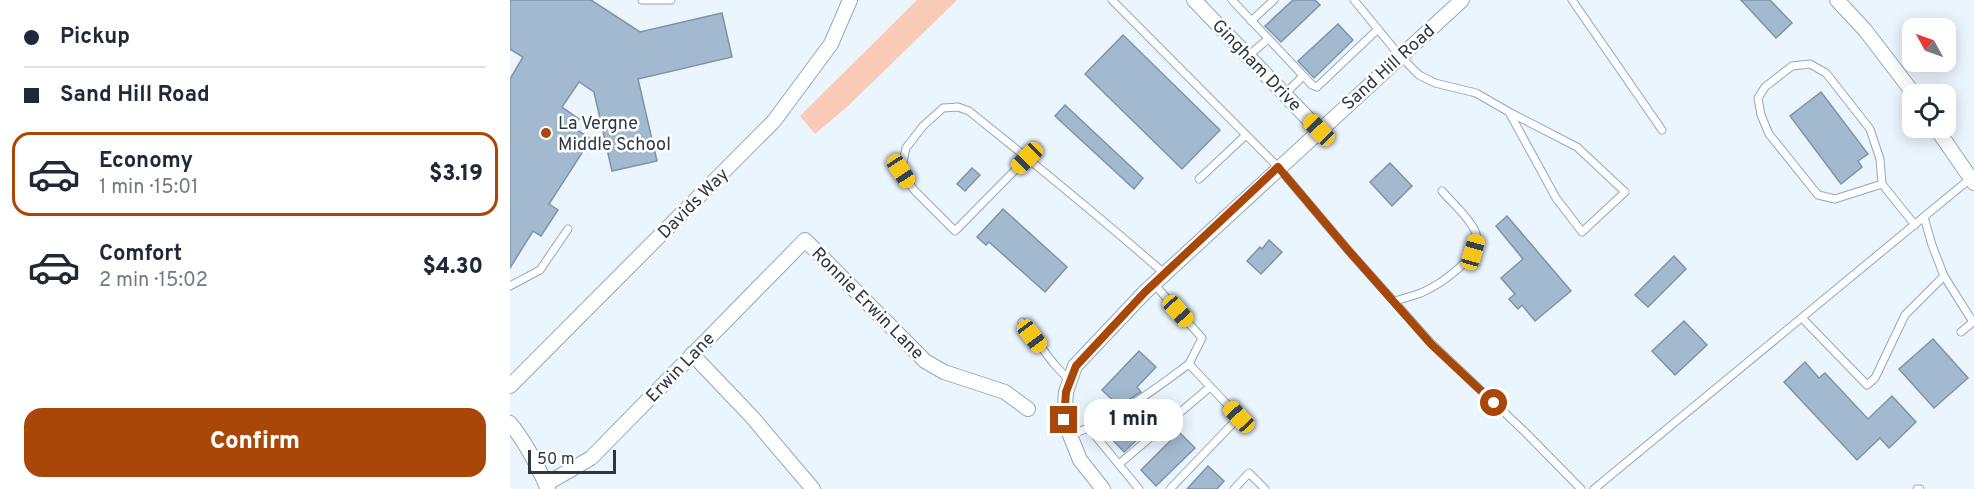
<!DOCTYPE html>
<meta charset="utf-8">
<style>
body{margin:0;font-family:Overpass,sans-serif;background:#f2f2f3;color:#1f2937;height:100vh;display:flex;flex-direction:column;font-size:22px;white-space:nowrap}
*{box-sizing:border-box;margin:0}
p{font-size:20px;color:#747a83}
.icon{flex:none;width:33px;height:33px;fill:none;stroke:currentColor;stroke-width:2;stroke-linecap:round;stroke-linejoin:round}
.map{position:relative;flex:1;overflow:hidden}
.drawer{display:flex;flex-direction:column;background:#fff;width:510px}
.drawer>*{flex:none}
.hud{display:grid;align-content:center;height:132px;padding:0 24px;background:#fff}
.needle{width:39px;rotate:310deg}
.controls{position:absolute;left:1392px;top:18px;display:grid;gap:12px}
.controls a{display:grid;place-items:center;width:54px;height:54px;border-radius:12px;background:#fff;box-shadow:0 3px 15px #0003;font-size:30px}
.scale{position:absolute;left:18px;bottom:15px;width:88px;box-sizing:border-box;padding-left:6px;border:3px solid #2e3841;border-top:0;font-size:16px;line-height:21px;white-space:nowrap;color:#2e3841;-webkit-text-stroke:4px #fff;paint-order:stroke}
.end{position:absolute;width:27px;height:27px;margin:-14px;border:8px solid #a94709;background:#fff;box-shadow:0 0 0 3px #fff}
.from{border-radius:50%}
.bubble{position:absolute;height:42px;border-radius:18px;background:#fff;box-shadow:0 3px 15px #0003;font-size:20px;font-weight:800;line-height:42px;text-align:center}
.car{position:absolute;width:18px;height:36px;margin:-18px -9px;border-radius:8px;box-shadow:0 0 4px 2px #0007;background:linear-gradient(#f5c518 24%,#345 0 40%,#f5c518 0 76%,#345 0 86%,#f5c518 0)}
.hud b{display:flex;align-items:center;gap:21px;height:57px;font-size:22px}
.hud b+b{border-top:2px solid #e0e1e3}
.hud i{width:15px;height:15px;background:#1f2937}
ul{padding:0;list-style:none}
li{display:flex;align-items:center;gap:18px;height:84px;margin:0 12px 9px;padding:0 12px;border:3px solid transparent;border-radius:18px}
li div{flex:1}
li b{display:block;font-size:22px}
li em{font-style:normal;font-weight:800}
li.on{border-color:#a94709}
li>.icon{width:54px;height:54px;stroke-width:1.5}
.primary-button{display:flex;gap:12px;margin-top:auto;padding:12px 24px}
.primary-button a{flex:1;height:69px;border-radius:18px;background:#a94709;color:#fff;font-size:24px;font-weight:800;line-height:69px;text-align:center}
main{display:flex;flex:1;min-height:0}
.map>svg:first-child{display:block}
.green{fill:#f9cab5}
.building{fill:#a2b9d0;stroke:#7e94a9;stroke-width:1.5}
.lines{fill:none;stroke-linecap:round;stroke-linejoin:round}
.service-casing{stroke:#91a8be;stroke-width:9}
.minor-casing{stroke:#91a8be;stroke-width:16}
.service{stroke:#fff;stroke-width:7}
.minor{stroke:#fff;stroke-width:14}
.route{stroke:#a94709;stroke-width:8}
.poi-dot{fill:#a94709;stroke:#fff;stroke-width:2}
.labels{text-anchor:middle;stroke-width:5;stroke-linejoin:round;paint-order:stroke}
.street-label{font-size:18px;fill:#2e3841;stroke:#fff}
.poi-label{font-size:18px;fill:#2e3841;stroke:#fff;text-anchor:start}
</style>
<main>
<section class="drawer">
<div class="hud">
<b><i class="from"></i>Pickup</b>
<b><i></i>Sand Hill Road</b>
</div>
<ul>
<li class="on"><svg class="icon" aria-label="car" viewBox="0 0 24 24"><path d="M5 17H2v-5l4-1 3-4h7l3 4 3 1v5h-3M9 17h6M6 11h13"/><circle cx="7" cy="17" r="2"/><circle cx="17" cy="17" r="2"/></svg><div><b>Economy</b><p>1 min · 15:01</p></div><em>$3.19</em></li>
<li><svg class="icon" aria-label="car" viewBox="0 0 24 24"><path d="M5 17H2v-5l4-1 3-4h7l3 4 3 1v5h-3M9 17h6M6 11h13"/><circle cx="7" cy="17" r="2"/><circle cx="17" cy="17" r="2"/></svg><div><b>Comfort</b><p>2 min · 15:02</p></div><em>$4.30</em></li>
</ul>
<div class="primary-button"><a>Confirm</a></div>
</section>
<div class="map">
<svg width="1464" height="489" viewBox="0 0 1464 489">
<rect width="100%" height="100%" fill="#ebf5fe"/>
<path class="green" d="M407 0H447L338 106 305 134 290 116Z"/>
<g class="building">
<path d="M0 0H81L130 32 212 13 222 57 128 79 147 161 102 171 84 92 69 82 52 107 69 119 64 128 81 139 39 204 48 210 31 236 23 231 0 268V79L13 57 0 49Z"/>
<path d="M783 0H805L810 5 771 42 755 26Z"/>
<path d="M1231 0H1260L1282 23 1266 38Z"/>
<path d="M828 24 843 40 804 78 788 61Z"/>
<path d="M613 35 710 130 672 169 575 74Z"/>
<path d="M1311 92 1358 154 1348 161 1352 167 1331 184 1280 116Z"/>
<path d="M555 105 633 178 624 189 545 116Z"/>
<path d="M880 163 902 186 882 206 860 182Z"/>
<path d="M462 168 470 175 455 191 447 184Z"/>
<path d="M493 209 557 267 535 292 479 242 476 245 467 237Z"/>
<path d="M997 216 1061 291 1025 321 1012 305 1008 309 999 299 1005 294 991 278 1013 259 986 226Z"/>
<path d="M759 240 772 252 751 274 737 261 750 247 752 249Z"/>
<path d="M1164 256 1176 269 1138 307 1125 295Z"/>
<path d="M1174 321 1197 345 1165 375 1142 351Z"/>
<path d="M1423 339 1458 378 1424 408 1389 369Z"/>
<path d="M629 351 646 367 627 387 631 392 609 406 592 390Z"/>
<path d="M1295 362 1309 378 1315 373 1358 419 1382 396 1406 422 1379 448 1370 438 1347 460 1274 382Z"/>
<path d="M639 400 653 415 614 452 599 436 619 416 617 414Z"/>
<path d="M669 432 685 448 646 486 631 470Z"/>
<path d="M698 466 714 481 707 489H677Z"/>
</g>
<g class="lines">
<g class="service-casing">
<g id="service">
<path d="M132 0H161"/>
<path d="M602 0 768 167 838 250 921 343 1015 432 1071 489"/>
<path d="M722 0 802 85 807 87 868 29"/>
<path d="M844 0 890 56 909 75 925 83 966 93 999 112 1046 198 1072 232 1115 192 1067 147 999 112"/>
<path d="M1062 0 1152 130"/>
<path d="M741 21 764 0"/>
<path d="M738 56 758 39"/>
<path d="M775 94 793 76"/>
<path d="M517 158 445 231 404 190 391 171 396 148 413 126 433 108 448 107 459 111C525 164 591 218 655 274"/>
<path d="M689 179 736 135"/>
<path d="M1372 184 1325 199 1308 195 1259 134 1251 115 1248 98 1255 87 1282 66 1300 64 1316 73 1360 129 1370 159 1372 184 1405 225"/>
<path d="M1434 276 1463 322 1451 332"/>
<path d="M644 284 692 338 679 364 729 417 660 489"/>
<path d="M0 286 30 270 58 229"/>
<path d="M884 301C893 299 902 296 911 293 929 285 976 255 965 231 958 216 942 203 932 191"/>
<path d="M1292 318 1357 385 1365 378 1395 315 1434 276 1422 245 1414 217"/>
<path d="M512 322 544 364 560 381"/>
<path d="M579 428 629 489"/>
<path d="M560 435C608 418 638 394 679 364"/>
<path d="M609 464 700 387"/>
<path d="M724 489 739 473 755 489"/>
<path d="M1084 489 1461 178"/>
<path d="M1407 489H1410"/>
</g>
</g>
<g class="minor-casing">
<g id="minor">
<path d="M684 0 809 130"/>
<path d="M1327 0 1355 30 1404 94"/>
<path d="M1426 128 1464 183"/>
<path d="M182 354 242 417 303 489"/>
<path d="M0 386 264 121 321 44 340 0"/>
<path d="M0 423C16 443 28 466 38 489"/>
<path d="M36 484 81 458 295 240 415 361 434 372 495 392 518 409"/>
<path d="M593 489 570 460 554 420 556 392 565 366 635 292 952 0"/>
</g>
</g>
<use href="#service" class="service"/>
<use href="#minor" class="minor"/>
</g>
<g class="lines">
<path class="route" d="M554 420 556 392 566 366 635 292 768 167 838 250 921 344 984 403"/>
</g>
<circle class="poi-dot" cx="36" cy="133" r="6"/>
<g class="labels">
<g class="street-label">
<text transform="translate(747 65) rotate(46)" y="6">Gingham Drive</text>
<text transform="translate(878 67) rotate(-42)" y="6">Sand Hill Road</text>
<text transform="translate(183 203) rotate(-45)" y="6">Davids Way</text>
<text transform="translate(358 303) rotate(45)" y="6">Ronnie Erwin Lane</text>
<text transform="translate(170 367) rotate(-46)" y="6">Erwin Lane</text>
</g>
<g class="poi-label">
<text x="48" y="129">La Vergne<tspan x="48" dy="21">Middle School</tspan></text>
</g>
</g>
</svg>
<div class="controls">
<a><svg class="needle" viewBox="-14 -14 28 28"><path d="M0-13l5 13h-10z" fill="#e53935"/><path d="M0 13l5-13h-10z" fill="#747a83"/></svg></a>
<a><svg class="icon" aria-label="locate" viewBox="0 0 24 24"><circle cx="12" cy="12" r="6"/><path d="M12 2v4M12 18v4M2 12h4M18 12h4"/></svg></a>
</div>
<div class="scale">50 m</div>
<i class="end from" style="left:984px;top:403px"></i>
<i class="end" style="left:554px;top:420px"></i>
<div class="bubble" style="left:574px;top:399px;width:99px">1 min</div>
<i class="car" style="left:809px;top:130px;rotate:316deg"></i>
<i class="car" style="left:517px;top:158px;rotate:225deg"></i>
<i class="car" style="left:391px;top:171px;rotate:147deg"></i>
<i class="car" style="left:963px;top:252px;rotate:16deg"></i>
<i class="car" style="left:668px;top:311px;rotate:138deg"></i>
<i class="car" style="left:522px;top:336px;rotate:143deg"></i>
<i class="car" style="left:729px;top:417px;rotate:317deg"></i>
</div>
</main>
